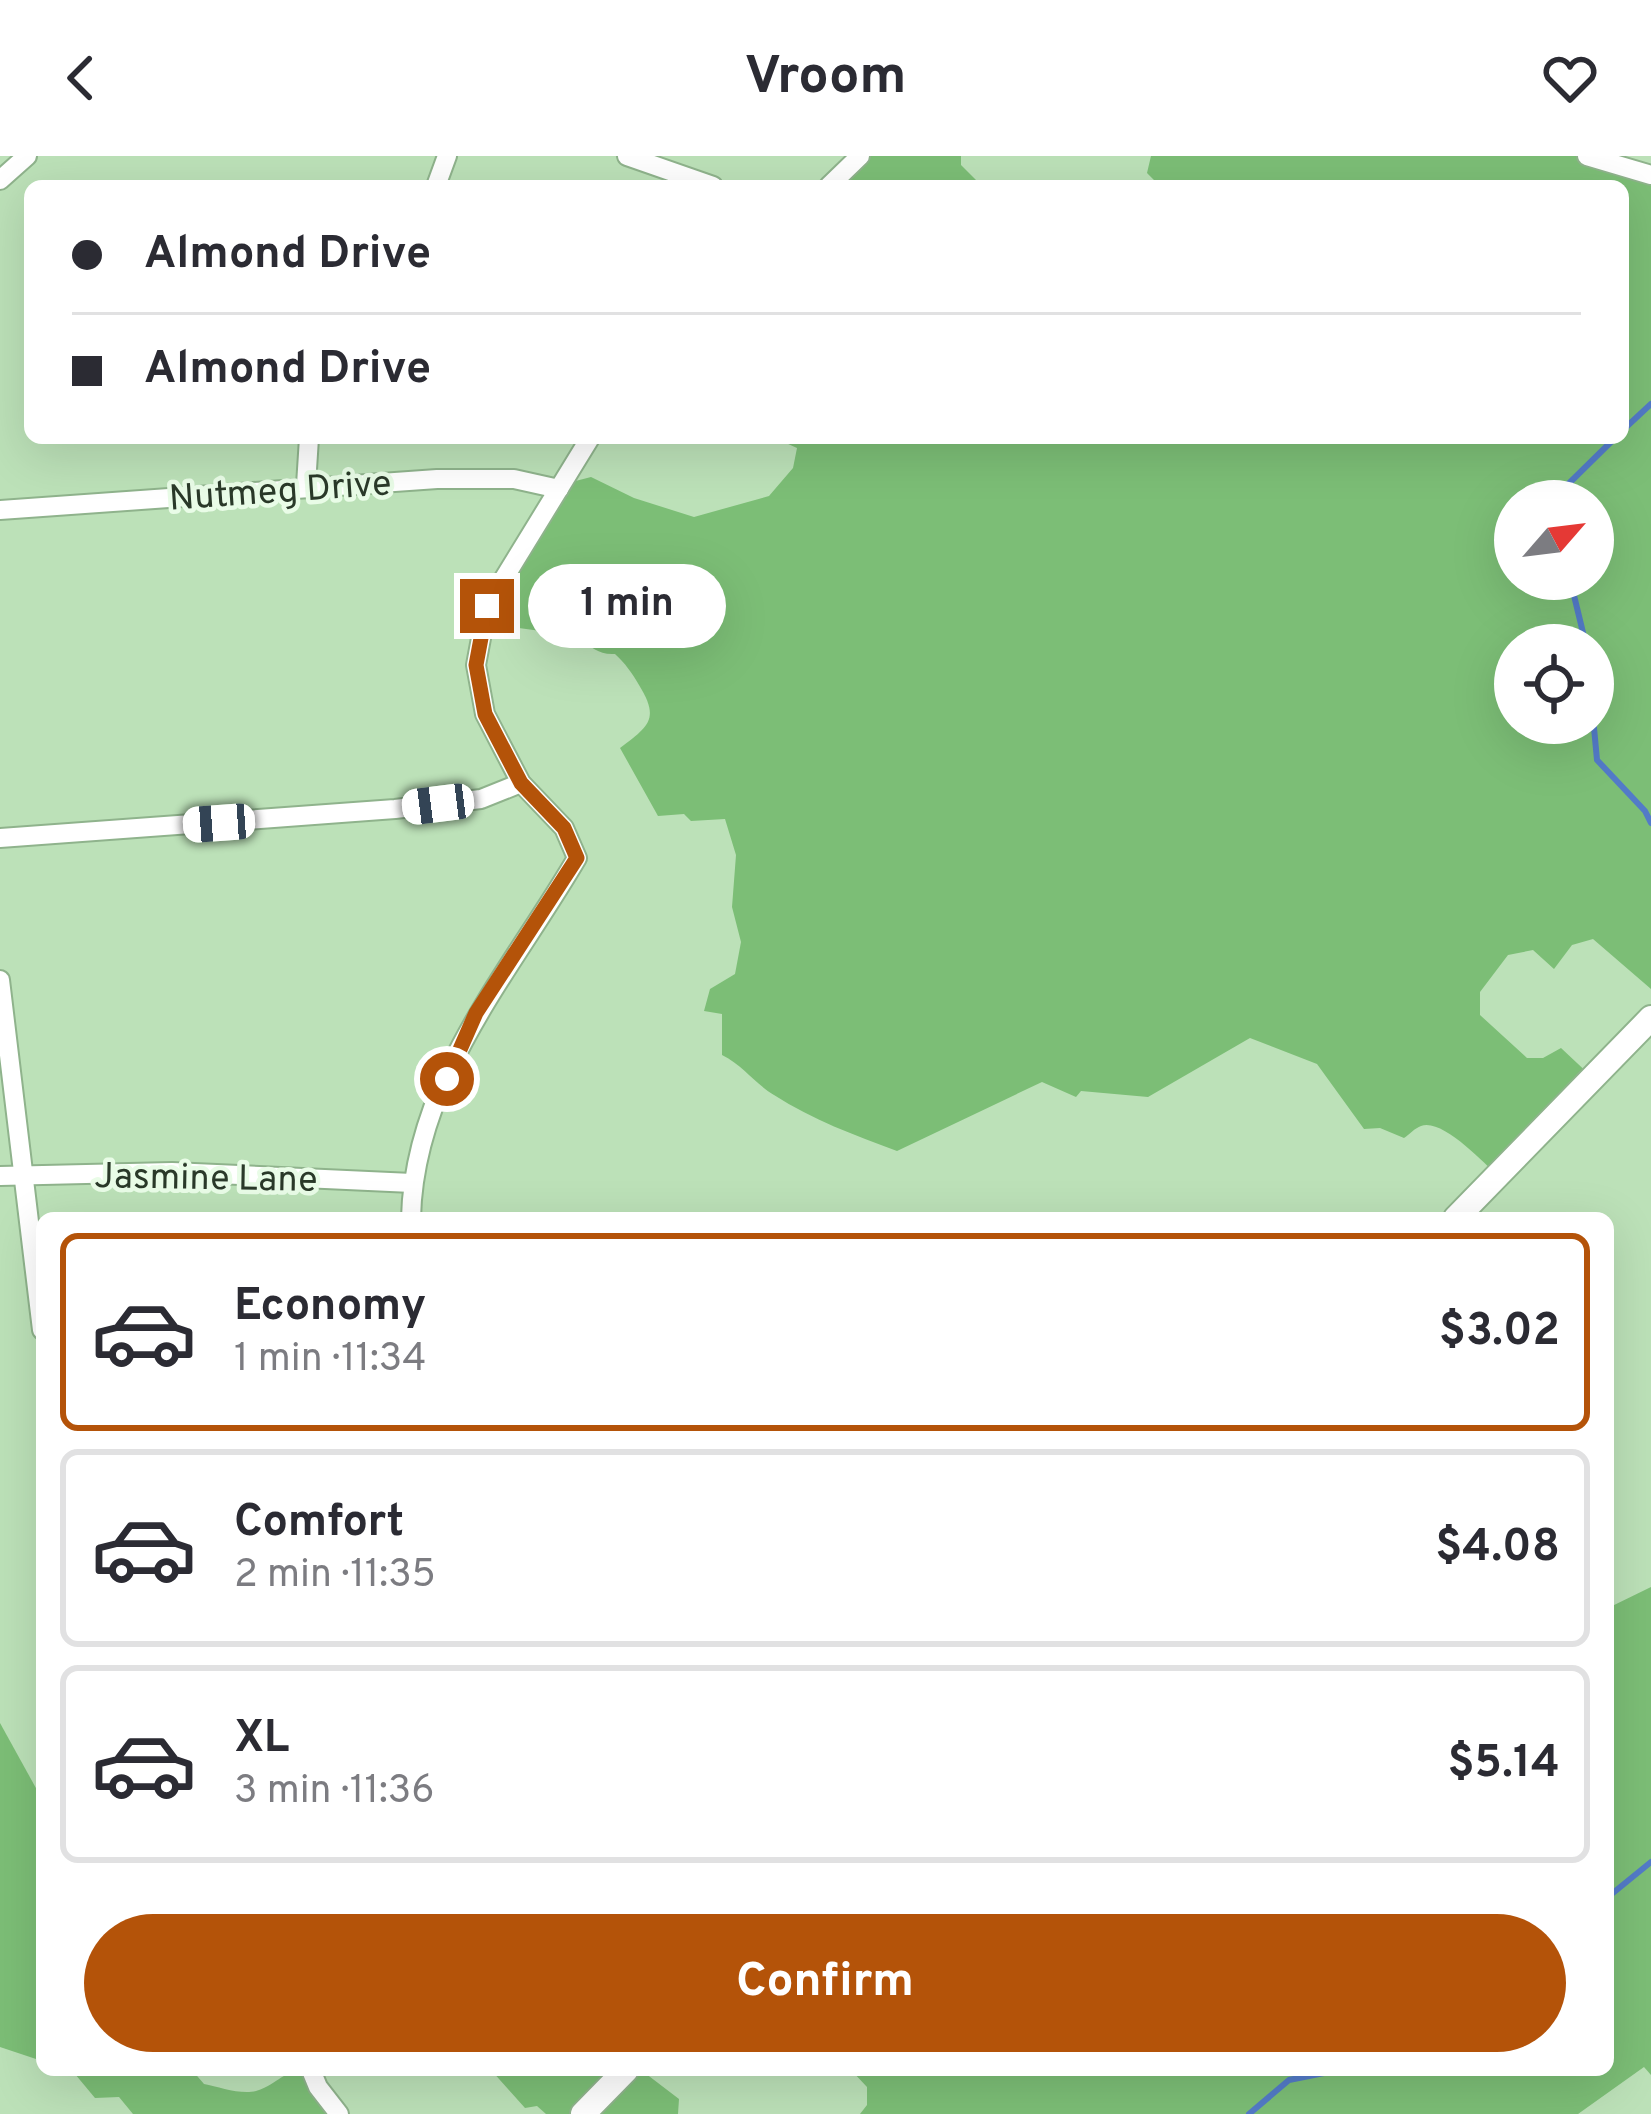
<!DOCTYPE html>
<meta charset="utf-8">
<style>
body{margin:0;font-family:Overpass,sans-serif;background:#f7f7f7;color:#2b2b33;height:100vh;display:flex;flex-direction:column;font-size:45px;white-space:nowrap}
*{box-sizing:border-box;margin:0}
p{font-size:39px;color:#7c7c81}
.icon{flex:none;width:66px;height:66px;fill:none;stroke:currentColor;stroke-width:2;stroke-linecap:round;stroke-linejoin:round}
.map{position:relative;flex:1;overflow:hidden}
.drawer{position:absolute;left:36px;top:1056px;width:1578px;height:864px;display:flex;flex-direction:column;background:#fff;border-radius:18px;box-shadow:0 12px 48px #0002}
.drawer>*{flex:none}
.hud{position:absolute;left:24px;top:24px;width:1605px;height:264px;border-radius:18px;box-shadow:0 12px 48px #0002;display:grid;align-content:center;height:264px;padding:0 48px;background:#fff}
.needle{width:78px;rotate:62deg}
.controls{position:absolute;left:1494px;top:324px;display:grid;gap:24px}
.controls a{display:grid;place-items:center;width:120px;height:120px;border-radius:50%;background:#fff;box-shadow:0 12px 48px #0002;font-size:60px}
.end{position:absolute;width:54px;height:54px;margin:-27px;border:15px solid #b45309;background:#fff;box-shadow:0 0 0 6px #fff}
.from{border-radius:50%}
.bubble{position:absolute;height:84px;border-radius:42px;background:#fff;box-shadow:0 12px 48px #0002;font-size:39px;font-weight:700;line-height:84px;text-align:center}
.car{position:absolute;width:36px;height:72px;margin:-36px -18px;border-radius:15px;box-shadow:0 0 9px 3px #0007;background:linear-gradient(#fff 24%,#345 0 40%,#fff 0 76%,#345 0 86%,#fff 0)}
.hud b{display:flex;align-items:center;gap:42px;height:114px;font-size:45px}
.hud b+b{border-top:3px solid #e1e1e2}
.hud i{width:30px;height:30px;background:#2b2b33}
ul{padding:21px 0 0;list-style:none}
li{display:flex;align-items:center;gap:36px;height:198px;margin:0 24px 18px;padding:0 24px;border:6px solid #e1e1e2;border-radius:18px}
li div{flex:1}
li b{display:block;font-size:45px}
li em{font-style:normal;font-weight:700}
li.selected{border-color:#b45309}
li>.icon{width:108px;height:108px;stroke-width:1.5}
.cta{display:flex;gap:24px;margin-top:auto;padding:24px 48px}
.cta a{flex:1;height:138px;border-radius:72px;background:#b45309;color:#fff;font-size:48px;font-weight:700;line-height:138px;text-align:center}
header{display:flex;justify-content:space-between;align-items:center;height:156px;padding:0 48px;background:#fff;font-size:54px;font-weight:700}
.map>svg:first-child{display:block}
.green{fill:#7cbe76;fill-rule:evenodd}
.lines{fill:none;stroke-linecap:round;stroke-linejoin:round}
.stream{stroke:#537bc8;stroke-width:6}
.street-casing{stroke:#8fb38c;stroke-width:22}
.secondary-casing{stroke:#8fb38c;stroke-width:28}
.street{stroke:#fff;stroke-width:18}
.secondary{stroke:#fff;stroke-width:24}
.route{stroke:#b45309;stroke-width:15}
.labels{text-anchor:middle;stroke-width:9;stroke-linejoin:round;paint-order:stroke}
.street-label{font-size:36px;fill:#2a3929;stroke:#e9fce7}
</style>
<header><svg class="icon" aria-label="back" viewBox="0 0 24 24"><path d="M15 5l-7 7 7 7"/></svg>Vroom<svg class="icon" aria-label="heart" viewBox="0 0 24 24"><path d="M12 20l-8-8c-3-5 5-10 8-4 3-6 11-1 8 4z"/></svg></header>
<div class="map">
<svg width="1651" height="1958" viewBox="0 0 1651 1958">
<rect width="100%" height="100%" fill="#bce1b8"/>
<g class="green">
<path d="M863 0H961V9L982 30H851L847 21Z"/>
<path d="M1151 0H1590L1651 18V833L1593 783 1572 789 1554 813 1533 794 1508 799 1480 836V859L1527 902H1543L1561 892 1593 922 1498 1020C1483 1006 1442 962 1421 970 1415 972 1410 978 1404 982L1380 972 1364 973 1317 908 1250 882 1148 941 1081 935 1076 941 1042 926 897 995C854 979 813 964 774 939 754 927 744 910 722 899V858L704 855 710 833 735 818 741 786 732 751 736 699 725 663 691 665 684 658 658 660 620 592C649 570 660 563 639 529 632 517 625 507 615 498 598 499 593 491 579 484 552 472 518 476 490 465L493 441 564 328 591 321 634 342 694 361 769 340 793 312 797 292 775 282H1623V30H1160L1147 17ZM1515 345H1593V423H1515ZM1515 489H1593V567H1515Z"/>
<path d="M1651 1431V1919L1644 1911 1578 1958H860L867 1949V1931L851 1914H1608V1452Z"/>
<path d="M0 1567 42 1643V1905L0 1891Z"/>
<path d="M64 1914H192L204 1928C219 1931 241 1939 256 1935 282 1927 278 1914 314 1914L335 1958H133L119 1941 95 1942 75 1918Z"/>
<path d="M491 1914H641L679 1943 678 1958H546L537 1950 525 1952Z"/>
</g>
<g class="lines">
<g class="stream">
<path d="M1623 274 1651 248"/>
<path d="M1551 345 1615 282"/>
<path d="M1570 423 1586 489"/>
<path d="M1593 561 1597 604 1645 655 1651 667"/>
<path d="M1608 1741 1651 1706"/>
<path d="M1249 1958 1289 1924 1339 1914"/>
</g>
<g class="street-casing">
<g id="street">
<path d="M627 0 713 30"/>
<path d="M1587 0 1651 19"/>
<path d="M0 24 27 0"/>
<path d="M436 30 447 0"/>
<path d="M829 30 860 0"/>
<path d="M306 329 309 282"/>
<path d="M0 354 437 323H514L559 333"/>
<path d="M0 682 395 653 481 643 521 627"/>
<path d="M0 824 42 1174"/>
<path d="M0 1020 172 1016 412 1027"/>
<path d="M411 1062C414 924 511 815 577 702L564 672 521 627 485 558 476 509 487 450 590 282"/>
<path d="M311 1914 318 1931 339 1958"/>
</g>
</g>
<g class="secondary-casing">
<g id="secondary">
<path d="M1456 1062 1651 862"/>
<path d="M583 1958 626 1914"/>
</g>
</g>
<use href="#street" class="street"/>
<use href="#secondary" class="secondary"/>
</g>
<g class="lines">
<path class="route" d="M447 923 476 857 577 702 564 672 521 627 485 558 476 509 487 450"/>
</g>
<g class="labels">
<g class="street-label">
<text transform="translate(280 333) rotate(-4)" y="13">Nutmeg Drive</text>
<text transform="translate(206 1020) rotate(1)" y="13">Jasmine Lane</text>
</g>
</g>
</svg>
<div class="controls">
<a><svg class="needle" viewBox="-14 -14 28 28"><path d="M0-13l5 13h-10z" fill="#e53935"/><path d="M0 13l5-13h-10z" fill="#7c7c81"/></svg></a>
<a><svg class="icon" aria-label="locate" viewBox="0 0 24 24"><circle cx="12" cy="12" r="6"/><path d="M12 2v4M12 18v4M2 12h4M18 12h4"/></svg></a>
</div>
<i class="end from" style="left:447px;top:923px"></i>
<i class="end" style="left:487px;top:450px"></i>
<div class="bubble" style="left:528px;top:408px;width:198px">1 min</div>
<i class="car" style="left:438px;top:648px;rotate:263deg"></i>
<i class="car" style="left:219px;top:667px;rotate:266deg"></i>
<div class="hud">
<b><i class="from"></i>Almond Drive</b>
<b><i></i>Almond Drive</b>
</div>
<section class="drawer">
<ul>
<li class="selected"><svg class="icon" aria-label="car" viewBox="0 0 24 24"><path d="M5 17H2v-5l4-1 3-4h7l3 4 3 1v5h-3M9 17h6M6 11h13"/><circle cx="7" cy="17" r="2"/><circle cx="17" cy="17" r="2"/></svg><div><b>Economy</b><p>1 min · 11:34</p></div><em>$3.02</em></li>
<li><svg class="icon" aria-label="car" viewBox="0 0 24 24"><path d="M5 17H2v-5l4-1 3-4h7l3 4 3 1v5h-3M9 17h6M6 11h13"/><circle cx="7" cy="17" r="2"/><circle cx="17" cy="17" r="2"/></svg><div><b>Comfort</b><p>2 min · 11:35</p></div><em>$4.08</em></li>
<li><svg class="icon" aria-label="car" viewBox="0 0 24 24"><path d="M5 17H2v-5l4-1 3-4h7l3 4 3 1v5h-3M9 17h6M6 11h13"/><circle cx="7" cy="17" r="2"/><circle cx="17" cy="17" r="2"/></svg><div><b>XL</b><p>3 min · 11:36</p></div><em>$5.14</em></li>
</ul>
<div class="cta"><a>Confirm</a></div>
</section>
</div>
